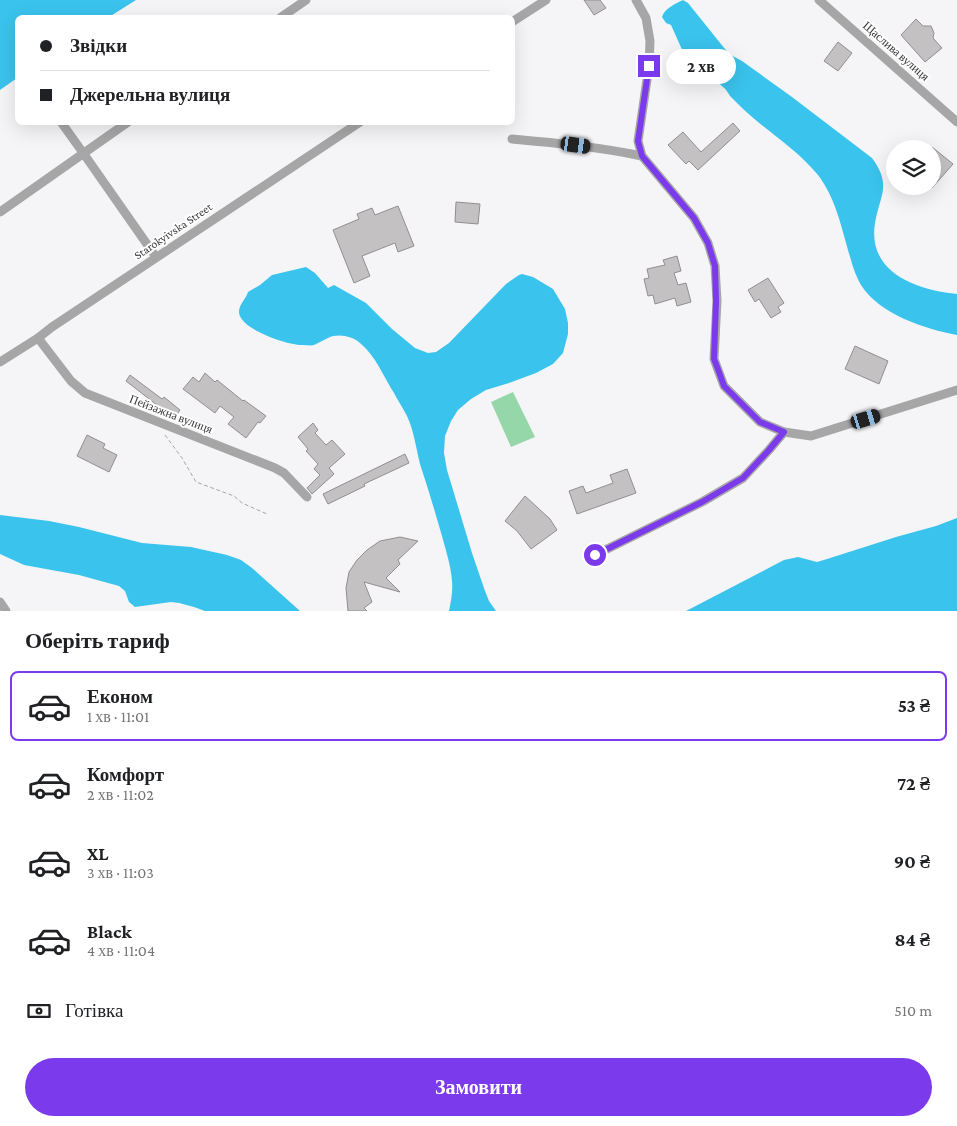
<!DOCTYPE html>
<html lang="uk">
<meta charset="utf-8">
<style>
body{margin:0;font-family:"Crimson Pro",serif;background:#f2f2f2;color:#202124;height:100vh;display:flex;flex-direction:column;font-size:19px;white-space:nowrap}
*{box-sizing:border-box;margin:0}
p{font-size:16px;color:#757577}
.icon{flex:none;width:28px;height:28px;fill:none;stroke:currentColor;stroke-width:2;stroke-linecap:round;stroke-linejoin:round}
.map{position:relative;height:611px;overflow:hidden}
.sheet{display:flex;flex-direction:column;background:#fff;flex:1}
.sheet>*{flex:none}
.top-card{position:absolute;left:15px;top:15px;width:500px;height:110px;border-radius:8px;box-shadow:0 5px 20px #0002;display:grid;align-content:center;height:110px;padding:0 25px;background:#fff}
.buttons{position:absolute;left:886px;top:140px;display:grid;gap:10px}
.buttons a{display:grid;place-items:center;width:55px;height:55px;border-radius:50%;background:#fff;box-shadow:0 5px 20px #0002;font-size:25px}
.end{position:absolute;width:22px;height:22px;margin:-11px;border:6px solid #7c3aed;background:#fff;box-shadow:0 0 0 2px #fff}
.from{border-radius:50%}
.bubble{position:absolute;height:35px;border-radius:18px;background:#fff;box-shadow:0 5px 20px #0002;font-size:16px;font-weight:700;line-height:35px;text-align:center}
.car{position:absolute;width:15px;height:30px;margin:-15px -8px;border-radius:6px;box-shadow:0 0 4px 1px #0007;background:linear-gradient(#222 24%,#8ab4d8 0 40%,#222 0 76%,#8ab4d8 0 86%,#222 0)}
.top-card b{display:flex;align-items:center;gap:18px;height:48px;font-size:19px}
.top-card b+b{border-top:1px solid #e0e0e0}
.top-card i{width:12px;height:12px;background:#202124}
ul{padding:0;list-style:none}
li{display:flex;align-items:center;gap:15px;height:70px;margin:0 10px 8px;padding:0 15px;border:2px solid transparent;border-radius:8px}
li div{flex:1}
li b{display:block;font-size:19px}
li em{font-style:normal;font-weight:700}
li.active{border-color:#7c3aed}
li>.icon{width:45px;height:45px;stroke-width:1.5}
h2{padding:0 25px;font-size:22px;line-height:60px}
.pay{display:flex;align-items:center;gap:12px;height:55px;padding:0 25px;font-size:19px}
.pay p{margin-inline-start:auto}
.primary-button{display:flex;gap:10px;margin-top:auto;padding:10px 25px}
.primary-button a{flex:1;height:58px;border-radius:30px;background:#7c3aed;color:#fff;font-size:20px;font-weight:700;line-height:58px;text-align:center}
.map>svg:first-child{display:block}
.green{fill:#95d7a8}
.water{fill:#3ac3ec}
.building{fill:#c4c1c2;stroke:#928e90}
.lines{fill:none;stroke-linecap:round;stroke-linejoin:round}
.path{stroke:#a6a6a9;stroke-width:1;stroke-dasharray:4 2.5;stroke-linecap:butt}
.minor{stroke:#a7a6a6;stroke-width:9}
.route{stroke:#7c3aed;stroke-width:6}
.labels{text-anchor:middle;stroke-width:4;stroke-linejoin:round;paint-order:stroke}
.street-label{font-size:12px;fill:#3a3a3b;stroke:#fff}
</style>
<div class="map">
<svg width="957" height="611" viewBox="0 0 957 611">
<rect width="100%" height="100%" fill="#f5f5f8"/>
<path class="green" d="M513 392 535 437 511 447 491 402Z"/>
<g class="water">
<path d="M0 0H136L109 17 18 18 17 78 0 90Z"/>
<path d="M683 0 688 3 729 54 742 61 792 97 872 158C892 185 880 195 875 223 867 273 917 290 957 294V335C925 329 879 314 861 285 857 278 853 268 851 260 842 231 837 200 818 175 801 154 779 139 758 122 748 114 739 105 730 96 728 93 726 89 723 87 719 83 715 81 712 77V73L701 68 693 58 684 54 671 25 666 23 662 17C665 8 675 4 683 0Z"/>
<path d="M306 267 315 273 328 288 334 285 366 303 392 329 415 348 428 353 436 352 449 343 506 284 519 275 522 274 533 277 553 289 565 309 568 323V334L563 353 553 364 536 373 509 383 486 390 471 399 458 410 451 421 445 436 444 453 447 470 472 553 485 591 489 601 496 611H449C451 601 453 591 452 581 451 566 446 551 442 536 435 512 428 488 420 464 416 448 414 431 407 416 403 408 398 401 394 393 383 376 376 356 360 343 352 336 338 333 328 338 323 340 319 343 314 345 311 346 307 345 303 345 289 346 239 329 239 312 239 304 246 299 248 292L260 285 272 275Z"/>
<path d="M0 515 49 521 79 527 142 543 191 547 227 555 241 560 252 568 300 611H205L194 607 179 603 171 602 135 607 129 602 125 591 119 586 79 575 24 565 0 554Z"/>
<path d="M957 518V611H686L784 560 798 557 817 562 827 559 896 537 936 526Z"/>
</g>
<g class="building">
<path d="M584 0H600L606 8 594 15Z"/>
<path d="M916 19 923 26H931L934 33 933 38 942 48 925 62 901 35Z"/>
<path d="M838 42 852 53 838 71 824 61Z"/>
<path d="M733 123 740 131 698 170 689 161 686 164 668 145 683 132 701 152Z"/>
<path d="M932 147 953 164 932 188Z"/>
<path d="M456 202 480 204 478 224 455 222Z"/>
<path d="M398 206 414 246 398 252 395 243 362 256 370 276 354 283 333 230 359 219 357 214 372 208 375 215Z"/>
<path d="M677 256 681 271 674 273 678 285 686 283 691 302 677 306 675 298 655 304 653 295 648 296 644 279 649 278 647 269 665 265 663 260Z"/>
<path d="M768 278 784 303 778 307 781 312 771 318 759 299 755 302 748 290Z"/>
<path d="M855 346 888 361 879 384 845 369Z"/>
<path d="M205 373 215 382 217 380 243 401 244 400 266 416 260 423 258 422 246 438 228 424 234 417 220 406 215 413 183 389 193 377 199 382Z"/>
<path d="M130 375 162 399 164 397 180 410 176 416 169 410 166 414 156 406 157 405 126 381Z"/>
<path d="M313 423 318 430 315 433 326 445 332 440 345 454 329 468 334 474 312 494 307 488 320 475 314 469 318 464 306 451 308 449 298 437Z"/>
<path d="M87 435 105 444 103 448 117 455 109 472 77 456Z"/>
<path d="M405 454 409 463 364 484 365 486 328 504 323 494Z"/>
<path d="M627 469 636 493 577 514 569 491 583 486 586 493 613 483 610 475Z"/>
<path d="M525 496 550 519 557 530 531 549 517 531 505 521Z"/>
<path d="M400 537 418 541 398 560 400 564 386 578 400 592 364 582 372 602 364 608 367 611H348L346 588 349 572 357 560 367 550 380 541Z"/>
</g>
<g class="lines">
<path class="path" d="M165 435 182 458 196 482 234 496 242 503 267 514"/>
<g class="minor">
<path d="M636 0 646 18 650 41 649 66 638 141 642 156 694 218 708 243 715 266 717 301 714 359 724 386 760 422 784 432 811 436 957 390"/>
<path d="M819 0 957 122"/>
<path d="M280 18 306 0"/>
<path d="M512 22 546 0"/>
<path d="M61 122 86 157 156 257"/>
<path d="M512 139C556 143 599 147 642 156"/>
<path d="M0 212 128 122"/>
<path d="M38 338 71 381 85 393 275 468 284 473 307 497"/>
<path d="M0 362 38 338 52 327 360 122"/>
<path d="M595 555 702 502 743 478 769 450 784 432"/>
<path d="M0 602 6 611"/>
</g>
</g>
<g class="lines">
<path class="route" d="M595 555 702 502 743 478 769 450 784 432 760 422 724 386 719 372 714 359 716 301 715 266 708 243 694 218 642 156 638 141 649 66"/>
</g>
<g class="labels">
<g class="street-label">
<text transform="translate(896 51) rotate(41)" y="4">Щаслива вулиця</text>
<text transform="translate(173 231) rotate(-34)" y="4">Starokyivska Street</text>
<text transform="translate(171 414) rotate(21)" y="4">Пейзажна вулиця</text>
</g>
</g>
</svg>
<div class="buttons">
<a><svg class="icon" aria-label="layers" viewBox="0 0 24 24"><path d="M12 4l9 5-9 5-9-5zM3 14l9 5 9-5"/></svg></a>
</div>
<i class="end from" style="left:595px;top:555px"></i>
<i class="end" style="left:649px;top:66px"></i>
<div class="bubble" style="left:666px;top:49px;width:70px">2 хв</div>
<i class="car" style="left:576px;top:145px;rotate:98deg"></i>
<i class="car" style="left:866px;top:419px;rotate:73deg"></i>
<div class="top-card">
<b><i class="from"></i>Звідки</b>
<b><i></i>Джерельна вулиця</b>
</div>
</div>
<section class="sheet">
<h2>Оберіть тариф</h2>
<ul>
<li class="active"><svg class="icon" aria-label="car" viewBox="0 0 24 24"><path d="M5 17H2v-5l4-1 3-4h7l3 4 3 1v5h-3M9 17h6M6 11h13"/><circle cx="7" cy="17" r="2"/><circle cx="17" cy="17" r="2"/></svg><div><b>Економ</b><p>1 хв · 11:01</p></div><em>53 ₴</em></li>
<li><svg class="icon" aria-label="car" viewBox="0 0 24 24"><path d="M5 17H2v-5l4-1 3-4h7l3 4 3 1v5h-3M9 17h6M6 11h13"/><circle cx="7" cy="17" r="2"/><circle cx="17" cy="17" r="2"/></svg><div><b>Комфорт</b><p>2 хв · 11:02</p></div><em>72 ₴</em></li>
<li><svg class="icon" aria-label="car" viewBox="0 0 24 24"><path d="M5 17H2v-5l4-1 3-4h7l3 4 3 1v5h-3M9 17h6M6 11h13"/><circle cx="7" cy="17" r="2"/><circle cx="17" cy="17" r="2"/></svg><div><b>XL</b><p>3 хв · 11:03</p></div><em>90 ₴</em></li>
<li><svg class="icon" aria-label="car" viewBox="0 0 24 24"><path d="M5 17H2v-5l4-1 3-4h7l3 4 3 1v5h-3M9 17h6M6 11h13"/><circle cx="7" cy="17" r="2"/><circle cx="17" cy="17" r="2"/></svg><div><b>Black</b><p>4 хв · 11:04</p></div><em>84 ₴</em></li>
</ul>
<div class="pay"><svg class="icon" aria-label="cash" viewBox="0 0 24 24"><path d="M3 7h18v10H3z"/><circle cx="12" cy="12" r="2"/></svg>Готівка<p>510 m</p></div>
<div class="primary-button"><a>Замовити</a></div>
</section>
